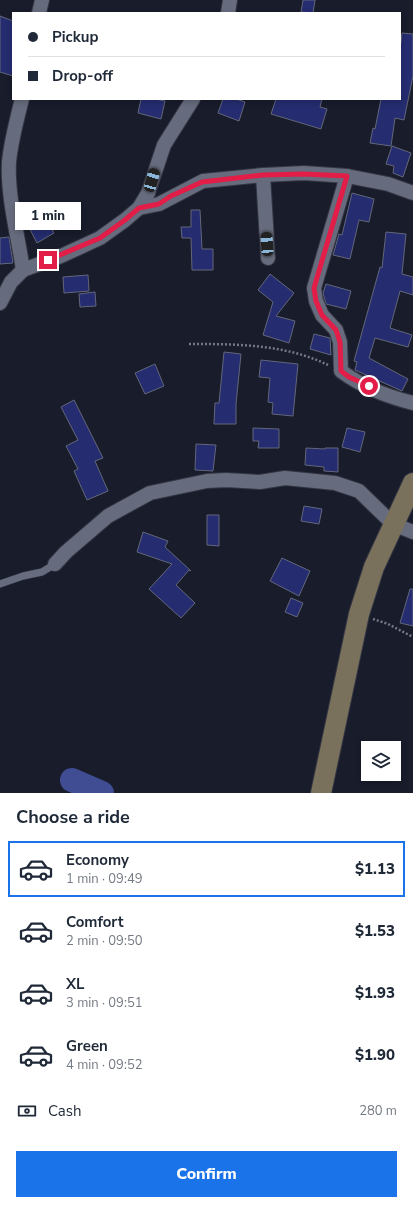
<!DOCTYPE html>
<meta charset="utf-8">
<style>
body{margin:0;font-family:"Nunito Sans",sans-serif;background:#f6f6f7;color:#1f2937;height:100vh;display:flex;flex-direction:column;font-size:15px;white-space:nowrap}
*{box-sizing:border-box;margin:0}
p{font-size:13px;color:#747a83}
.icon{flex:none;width:22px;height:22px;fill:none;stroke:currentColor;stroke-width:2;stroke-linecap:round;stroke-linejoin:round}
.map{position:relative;height:793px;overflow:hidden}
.panel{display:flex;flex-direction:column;background:#fff;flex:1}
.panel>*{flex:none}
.top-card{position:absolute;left:12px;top:12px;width:389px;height:88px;border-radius:0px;box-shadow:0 2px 6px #0003;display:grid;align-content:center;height:88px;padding:0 16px;background:#fff}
.fabs{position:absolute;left:361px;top:741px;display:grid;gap:8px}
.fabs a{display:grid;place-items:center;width:40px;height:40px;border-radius:0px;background:#fff;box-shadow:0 2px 6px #0003;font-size:20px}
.end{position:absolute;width:18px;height:18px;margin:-9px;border:5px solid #e11d48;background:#fff;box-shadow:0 0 0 2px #fff}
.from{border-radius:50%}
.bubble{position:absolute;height:28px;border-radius:0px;background:#fff;box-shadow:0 2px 6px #0003;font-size:13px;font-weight:800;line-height:28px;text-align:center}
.car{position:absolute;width:12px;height:24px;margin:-12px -6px;border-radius:5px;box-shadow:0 0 3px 1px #0007;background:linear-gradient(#222 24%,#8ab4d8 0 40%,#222 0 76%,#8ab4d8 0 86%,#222 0)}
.top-card b{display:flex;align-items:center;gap:14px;height:38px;font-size:15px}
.top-card b+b{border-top:1px solid #e0e1e3}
.top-card i{width:10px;height:10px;background:#1f2937}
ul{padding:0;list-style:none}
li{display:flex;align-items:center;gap:12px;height:56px;margin:0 8px 6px;padding:0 8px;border:2px solid transparent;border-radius:0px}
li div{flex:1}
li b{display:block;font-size:15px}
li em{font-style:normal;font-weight:800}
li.selected{border-color:#1a73e8}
li>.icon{width:36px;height:36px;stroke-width:1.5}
h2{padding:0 16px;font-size:18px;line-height:48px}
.pay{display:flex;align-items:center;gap:10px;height:44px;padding:0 16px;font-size:15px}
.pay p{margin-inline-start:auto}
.button{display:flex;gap:8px;margin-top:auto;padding:8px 16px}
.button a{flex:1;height:46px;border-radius:0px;background:#1a73e8;color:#fff;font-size:16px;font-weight:800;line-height:46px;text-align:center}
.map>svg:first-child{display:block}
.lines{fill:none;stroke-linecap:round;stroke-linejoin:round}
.river{stroke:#414d93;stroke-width:24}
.building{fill:#252c6f;stroke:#62677a}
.lane-casing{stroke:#353643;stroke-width:8}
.street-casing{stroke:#353643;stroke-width:16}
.secondary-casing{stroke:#353643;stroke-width:22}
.path{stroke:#757986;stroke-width:2.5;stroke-dasharray:2 2;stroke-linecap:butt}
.lane{stroke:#666b7d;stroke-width:7}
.street{stroke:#666b7d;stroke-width:14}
.secondary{stroke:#79715c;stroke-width:20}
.route{stroke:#e11d48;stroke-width:5}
</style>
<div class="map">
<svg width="413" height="793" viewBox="0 0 413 793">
<rect width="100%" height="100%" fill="#181c2b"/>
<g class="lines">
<path class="river" d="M72 780 102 793"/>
</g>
<g class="building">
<path d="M303 0H315L313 13 301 12Z"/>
<path d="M0 16 13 21V76L0 72Z"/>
<path d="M402 33 413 34V76L404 120 395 118 391 146 370 143 373 128 375 129 381 99H400V43H401Z"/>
<path d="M141 99H155L165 101 161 119 138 113Z"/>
<path d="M223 99H236L245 102 239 121 218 113Z"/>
<path d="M276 99H322L320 107 327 109 321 129 271 114Z"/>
<path d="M392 146 411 153 403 177 393 173 394 166 386 164Z"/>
<path d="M352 193 374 199 369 222 359 220 350 259 333 255 339 234 342 235Z"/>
<path d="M37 204 54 233 37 243 22 214Z"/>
<path d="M191 210H200L202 249H213V270H192L191 238H182L181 227H191Z"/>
<path d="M386 232 406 234 402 274 413 277V295L400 291 390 328 412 335 408 347 375 338 369 358 408 379 402 391 355 370 357 362 354 361 380 267 382 268Z"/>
<path d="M9 237 13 263 0 264V238Z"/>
<path d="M270 274 294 293 276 316 295 321 289 343 263 335 273 302 258 290Z"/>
<path d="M88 275 89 291 64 293 63 277Z"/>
<path d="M326 284 351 291 346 309 326 304 323 293Z"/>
<path d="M95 292 96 306 80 307 79 294Z"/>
<path d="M314 334 330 338 331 355 310 349Z"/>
<path d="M224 352 241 354 236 404V424H214L215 403H219Z"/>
<path d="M261 360 298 364 293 416 272 414 273 403 268 402 270 378 259 377Z"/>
<path d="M155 364 164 386 145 394 135 373Z"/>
<path d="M74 400 103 458 95 461 108 491 87 500 74 471 78 469 66 446 78 440 61 407Z"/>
<path d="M253 428 279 429V448H258L259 441H253Z"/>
<path d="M347 428 365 432 360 452 342 447Z"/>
<path d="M196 444 216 445 213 471 195 470Z"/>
<path d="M306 448 325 449V448H338V472L324 471V467L305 465Z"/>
<path d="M304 506 322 509 319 524 301 521Z"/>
<path d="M207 515H219V546L207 545Z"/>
<path d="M143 532 168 541 165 547 191 571 189 570 176 585 195 603 181 618 149 589 172 564 137 552Z"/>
<path d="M282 558 310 571 299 596 270 581Z"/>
<path d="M410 589H413V626L400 623Z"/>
<path d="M291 598 303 603 297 617 285 612Z"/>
</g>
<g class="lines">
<g class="lane-casing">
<path id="lane" d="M0 584 23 576 42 572 55 564"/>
</g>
<g class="street-casing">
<g id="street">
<path d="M39 13 42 0"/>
<path d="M228 13 230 0"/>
<path d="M22 99C17 119 11 141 9 162 7 195 18 236 23 270"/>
<path d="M263 175 268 258"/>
<path d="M347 176 314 288 316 301 322 315 336 330 340 342 341 371C361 386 389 397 413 403"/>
<path d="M139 208 159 204 203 181 263 175 304 173 347 176 388 184 413 193"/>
<path d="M0 303 11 282 23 270 61 256 100 238 125 220 139 208 148 193 164 145 193 99"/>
<path d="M55 564 66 552 108 516 150 493 207 481 226 480 260 482 285 478 335 483 359 491 393 524 413 532"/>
</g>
</g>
<g class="secondary-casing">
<path id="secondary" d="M321 793 359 614 374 567 413 483"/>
</g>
<g class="path">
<path d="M189 344C236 344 285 344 328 365"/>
<path d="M373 619 388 624 413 637"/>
</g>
<use href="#lane" class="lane"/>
<use href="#street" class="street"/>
<use href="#secondary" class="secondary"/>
</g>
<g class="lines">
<path class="route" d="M48 260 100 238 125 220 139 208 159 204 171 196 202 182 263 175 304 174 347 176 314 288 316 301 322 315 336 330 340 342 341 371 349 377 369 386"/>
</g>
</svg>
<div class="fabs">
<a><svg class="icon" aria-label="layers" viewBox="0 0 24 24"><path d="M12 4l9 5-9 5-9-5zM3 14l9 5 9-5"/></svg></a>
</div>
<i class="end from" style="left:369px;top:386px"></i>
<i class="end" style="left:48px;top:260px"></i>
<div class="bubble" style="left:15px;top:202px;width:66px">1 min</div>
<i class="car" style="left:152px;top:180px;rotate:16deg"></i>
<i class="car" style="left:267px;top:244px;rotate:356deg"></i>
<div class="top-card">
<b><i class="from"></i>Pickup</b>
<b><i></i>Drop-off</b>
</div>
</div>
<section class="panel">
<h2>Choose a ride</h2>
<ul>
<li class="selected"><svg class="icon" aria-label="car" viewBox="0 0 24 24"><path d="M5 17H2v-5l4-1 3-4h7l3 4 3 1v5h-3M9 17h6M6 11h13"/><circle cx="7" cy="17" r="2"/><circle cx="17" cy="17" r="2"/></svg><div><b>Economy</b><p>1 min · 09:49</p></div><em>$1.13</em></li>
<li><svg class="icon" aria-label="car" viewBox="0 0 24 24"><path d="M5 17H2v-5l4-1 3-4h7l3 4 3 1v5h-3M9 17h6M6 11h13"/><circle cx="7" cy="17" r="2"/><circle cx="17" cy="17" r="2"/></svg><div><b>Comfort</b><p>2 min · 09:50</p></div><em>$1.53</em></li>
<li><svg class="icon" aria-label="car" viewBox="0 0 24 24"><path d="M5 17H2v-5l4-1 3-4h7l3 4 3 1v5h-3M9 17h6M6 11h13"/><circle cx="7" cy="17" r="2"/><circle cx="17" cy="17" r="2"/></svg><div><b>XL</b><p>3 min · 09:51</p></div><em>$1.93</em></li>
<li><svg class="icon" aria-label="car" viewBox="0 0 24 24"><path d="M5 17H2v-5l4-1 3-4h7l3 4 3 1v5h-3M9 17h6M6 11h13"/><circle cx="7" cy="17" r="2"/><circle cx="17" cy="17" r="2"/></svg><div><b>Green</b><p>4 min · 09:52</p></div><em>$1.90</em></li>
</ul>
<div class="pay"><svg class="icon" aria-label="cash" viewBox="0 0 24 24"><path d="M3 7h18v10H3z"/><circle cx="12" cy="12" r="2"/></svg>Cash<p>280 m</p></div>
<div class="button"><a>Confirm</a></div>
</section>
